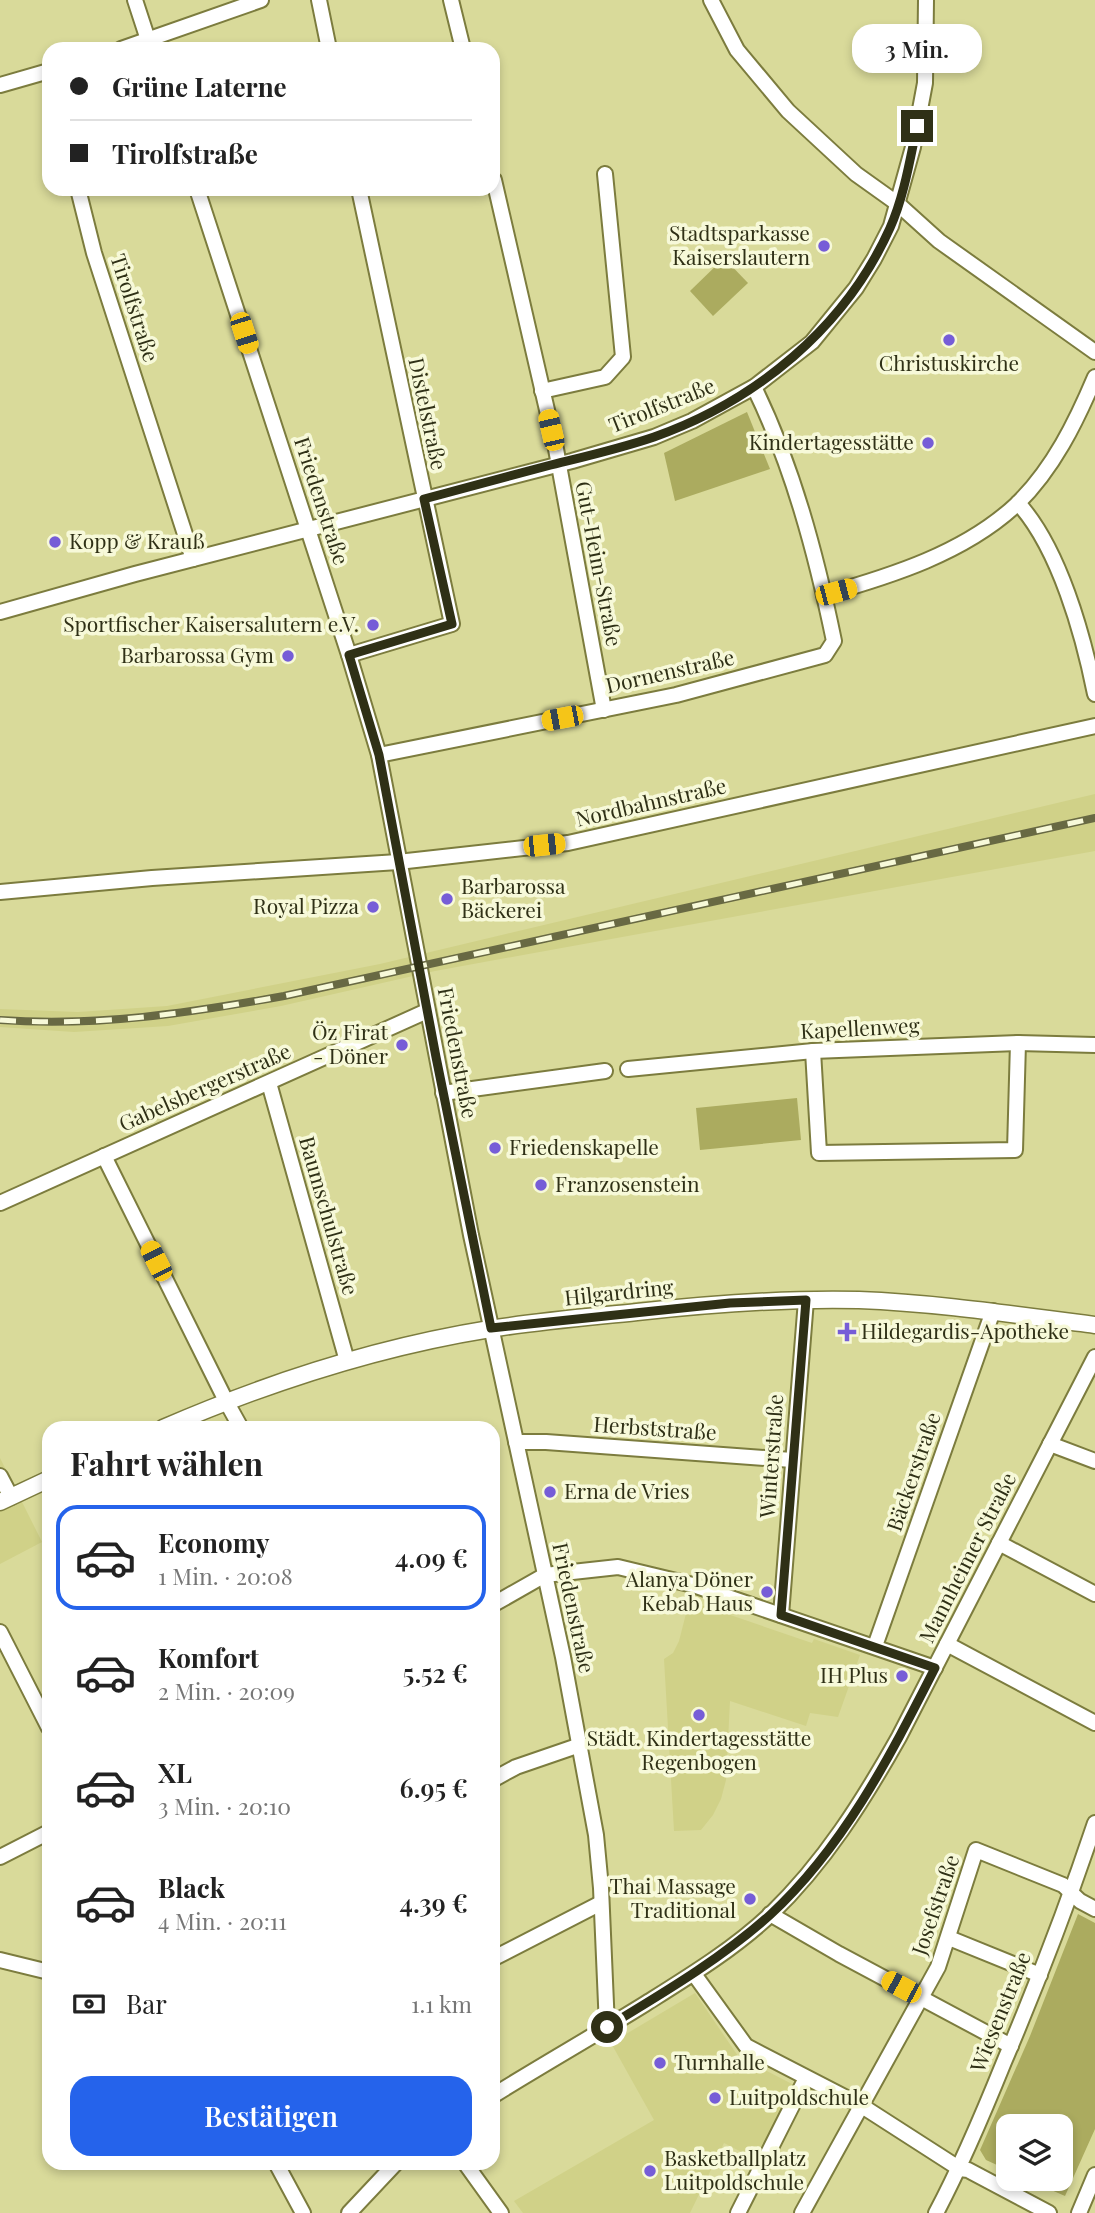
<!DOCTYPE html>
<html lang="de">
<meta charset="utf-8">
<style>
body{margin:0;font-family:"Playfair Display",serif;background:#f2f2f2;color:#222;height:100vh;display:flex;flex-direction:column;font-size:26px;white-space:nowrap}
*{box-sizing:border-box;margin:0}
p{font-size:23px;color:#767676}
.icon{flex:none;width:38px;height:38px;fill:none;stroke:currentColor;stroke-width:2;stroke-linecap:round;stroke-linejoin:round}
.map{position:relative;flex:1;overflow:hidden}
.side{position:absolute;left:42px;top:1421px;width:458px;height:749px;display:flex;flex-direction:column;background:#fff;border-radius:21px;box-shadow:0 4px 10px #0003}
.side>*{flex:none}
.hud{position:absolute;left:42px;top:42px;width:458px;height:154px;border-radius:21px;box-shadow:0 4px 10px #0003;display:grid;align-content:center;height:154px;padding:0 28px;background:#fff}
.controls{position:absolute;left:996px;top:2114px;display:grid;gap:14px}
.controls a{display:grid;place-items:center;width:77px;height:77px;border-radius:14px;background:#fff;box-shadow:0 4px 10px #0003;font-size:35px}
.end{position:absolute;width:32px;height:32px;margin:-16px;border:9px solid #2f3016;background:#fff;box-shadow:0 0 0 4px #fff}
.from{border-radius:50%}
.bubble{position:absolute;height:49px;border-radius:21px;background:#fff;box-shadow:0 4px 10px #0003;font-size:23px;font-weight:600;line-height:49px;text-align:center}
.car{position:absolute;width:21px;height:42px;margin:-21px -10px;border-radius:9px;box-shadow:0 0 5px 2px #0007;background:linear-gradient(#f5c518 24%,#345 0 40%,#f5c518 0 76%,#345 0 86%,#f5c518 0)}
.hud b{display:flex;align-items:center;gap:24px;height:66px;font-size:26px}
.hud b+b{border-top:2px solid #e0e0e0}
.hud i{width:18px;height:18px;background:#222}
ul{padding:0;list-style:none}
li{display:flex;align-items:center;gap:21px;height:105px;margin:0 14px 10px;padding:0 14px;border:4px solid transparent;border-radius:21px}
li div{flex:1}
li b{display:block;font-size:26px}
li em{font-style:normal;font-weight:600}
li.active{border-color:#2563eb}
li>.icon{width:63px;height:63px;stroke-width:1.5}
h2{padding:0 28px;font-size:32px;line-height:84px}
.pay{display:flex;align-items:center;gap:18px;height:77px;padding:0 28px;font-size:26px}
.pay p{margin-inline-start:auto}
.primary-button{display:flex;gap:14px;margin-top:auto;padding:14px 28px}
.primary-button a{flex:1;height:80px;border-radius:21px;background:#2563eb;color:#fff;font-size:28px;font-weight:600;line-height:80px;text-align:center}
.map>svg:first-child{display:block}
.built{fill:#d0d188}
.green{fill:#abab5f}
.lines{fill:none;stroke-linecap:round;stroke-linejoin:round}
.minor-casing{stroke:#7c7c3e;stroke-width:18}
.tertiary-casing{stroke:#7c7c3e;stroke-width:19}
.minor{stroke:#fff;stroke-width:14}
.tertiary{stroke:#fff;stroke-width:16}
.rail-casing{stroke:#686943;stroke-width:8}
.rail{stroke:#f7f9d9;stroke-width:5;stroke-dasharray:16;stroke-linecap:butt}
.route{stroke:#2f3016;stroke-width:9}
.poi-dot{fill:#765dd7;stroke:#f7f9d9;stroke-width:2.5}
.labels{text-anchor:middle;stroke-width:7;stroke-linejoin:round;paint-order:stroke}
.poi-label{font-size:21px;fill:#2f3016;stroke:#f7f9d9;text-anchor:end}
.street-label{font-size:21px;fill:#2f3016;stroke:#f7f9d9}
</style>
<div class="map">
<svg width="1095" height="2213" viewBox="0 0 1095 2213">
<rect width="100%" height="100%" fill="#d9da9a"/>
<g class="built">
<path d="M1095 794V851L435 971 281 1006 168 1026 74 1032 0 1027V1009L78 1012 167 1006 380 964Z"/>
<path d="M0 1458 42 1542 0 1564Z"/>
<path d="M690 1598 701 1605 812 1643 814 1639 860 1655 838 1717 810 1713 806 1726 730 1701 726 1780 721 1799 713 1815 701 1830 674 1831 664 1659 673 1653 679 1641Z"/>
<path d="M695 1993 738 2056 794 2085 757 2160 724 2143 690 2213H523L514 2201 654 2120 611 2043Z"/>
</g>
<g class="green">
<path d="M724 258 748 283 713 316 690 291Z"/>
<path d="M747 412 770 469 675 501 664 453Z"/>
<path d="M797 1098 801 1140 700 1150 696 1108Z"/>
<path d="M1078 1914 1095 1923V2129L1065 2196 1026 2179H1060V2126H1008V2170L986 2160 980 2150 1030 2036Z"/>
</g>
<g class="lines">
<g class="minor-casing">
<g id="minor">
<path d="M135 0 151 49"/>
<path d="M319 0 329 49"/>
<path d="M451 0 463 49"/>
<path d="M711 0 737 50 788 111 856 174 898 204 939 241 1095 352"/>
<path d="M121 49 261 0"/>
<path d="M0 85 49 71"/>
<path d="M494 180 556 449 604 710"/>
<path d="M78 189 94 253 193 559"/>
<path d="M197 189 349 655 379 755 471 1235 563 1657 596 1835 601 1888 607 2027"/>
<path d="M542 391 605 377 623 357 605 174"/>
<path d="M1018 503C1059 548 1083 634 1095 694"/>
<path d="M824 595C891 576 965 553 1017 504 1053 469 1076 422 1095 377"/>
<path d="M0 612 135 574 572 461 654 437 692 421 754 387 812 342 856 288 874 259 891 226 913 147 925 83 926 0"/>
<path d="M349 655 452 624 359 189"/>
<path d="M379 755 676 695 825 655 834 641C816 554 793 467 754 387"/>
<path d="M0 892 152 878 398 862 568 843 1095 726"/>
<path d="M813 1051 819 1153 1015 1150 1018 1043"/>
<path d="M628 1069 813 1051 1018 1043 1095 1045"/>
<path d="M269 1083 347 1361"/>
<path d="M443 1093 605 1071"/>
<path d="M104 1156 226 1401 241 1428"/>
<path d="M0 1203 427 1011"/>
<path d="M516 1442H546L792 1460"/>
<path d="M1050 1444 1095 1461"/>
<path d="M0 1476 11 1497"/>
<path d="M999 1543 1095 1594"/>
<path d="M494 1604 545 1575 618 1567 693 1585 935 1668"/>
<path d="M781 1615 806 1300"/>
<path d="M0 1632 49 1728"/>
<path d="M947 1644 1095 1723"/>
<path d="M875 1646 993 1311"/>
<path d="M494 1779 516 1767 580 1745"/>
<path d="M0 1857 49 1832"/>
<path d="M770 1914 839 1954 1011 2046"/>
<path d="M949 1938 1040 1975"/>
<path d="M494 1958 601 1903"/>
<path d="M0 1960 49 1972"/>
<path d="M694 1974 746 2046 862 2106 960 2169 968 2170 1049 2213"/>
<path d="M494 2095C544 2064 595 2035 645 2004 688 1977 734 1949 771 1914 824 1863 863 1801 899 1737L1095 1357"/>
<path d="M276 2163 303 2213"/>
<path d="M465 2163 501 2213"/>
<path d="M349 2213 396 2163"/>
<path d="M738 2213 806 2078"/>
<path d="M802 2213 938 1967 976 1850 1063 1885 1080 1901 1095 1909"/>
<path d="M936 2213C962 2164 983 2114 1004 2062 1037 1984 1068 1904 1095 1823"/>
<path d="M1079 2213 1095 2175"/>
</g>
</g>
<g class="tertiary-casing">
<g id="tertiary">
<path d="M163 1428C267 1383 378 1347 490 1329 539 1321 589 1317 637 1312 711 1304 785 1298 859 1300 938 1303 1016 1315 1095 1325"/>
<path d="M0 1502 49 1479"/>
</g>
</g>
<use href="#minor" class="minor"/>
<use href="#tertiary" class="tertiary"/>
<g class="rail-casing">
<path id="rail" d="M0 1020C96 1027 190 1013 284 996L1095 818"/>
</g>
<use href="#rail" class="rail"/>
</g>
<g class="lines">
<path class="route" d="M607 2027C663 1993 721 1959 770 1915 844 1847 890 1756 935 1668L781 1615 806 1300 730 1303 491 1328 436 1057 379 755 349 655 452 624 424 499C465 488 506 477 547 466 583 457 619 449 654 437 756 401 845 328 890 228 904 197 910 159 917 126"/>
</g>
<g class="poi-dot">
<circle cx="824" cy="246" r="7"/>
<circle cx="949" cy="340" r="7"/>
<circle cx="928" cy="443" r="7"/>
<circle cx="55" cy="542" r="7"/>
<circle cx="373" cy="625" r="7"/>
<circle cx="288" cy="656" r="7"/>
<circle cx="447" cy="899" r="7"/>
<circle cx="373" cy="907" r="7"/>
<circle cx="402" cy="1045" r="7"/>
<circle cx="495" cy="1148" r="7"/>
<circle cx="541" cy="1185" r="7"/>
<path d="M843.5 1321.5h7v7h7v7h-7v7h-7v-7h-7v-7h7z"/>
<circle cx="550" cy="1492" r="7"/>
<circle cx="767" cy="1592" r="7"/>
<circle cx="902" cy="1676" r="7"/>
<circle cx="699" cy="1715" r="7"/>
<circle cx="750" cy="1899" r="7"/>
<circle cx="660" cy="2063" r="7"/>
<circle cx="715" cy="2098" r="7"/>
<circle cx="650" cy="2171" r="7"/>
</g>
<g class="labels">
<g class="poi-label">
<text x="810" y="241">Stadtsparkasse<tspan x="810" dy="24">Kaiserslautern</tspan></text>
<text x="949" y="371" text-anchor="middle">Christuskirche</text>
<text x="914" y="450">Kindertagesstätte</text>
<text x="69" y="549" text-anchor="start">Kopp &amp; Krauß</text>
<text x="359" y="632">Sportfischer Kaisersalutern e.V.</text>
<text x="274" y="663">Barbarossa Gym</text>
<text x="461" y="894" text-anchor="start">Barbarossa<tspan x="461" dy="24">Bäckerei</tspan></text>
<text x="359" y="914">Royal Pizza</text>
<text x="388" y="1040">Öz Firat<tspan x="388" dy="24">- Döner</tspan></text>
<text x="509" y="1155" text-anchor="start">Friedenskapelle</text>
<text x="555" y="1192" text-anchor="start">Franzosenstein</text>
<text x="861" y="1339" text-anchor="start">Hildegardis-Apotheke</text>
<text x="564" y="1499" text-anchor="start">Erna de Vries</text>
<text x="753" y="1587">Alanya Döner<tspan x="753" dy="24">Kebab Haus</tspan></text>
<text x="888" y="1683">IH Plus</text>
<text x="699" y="1746" text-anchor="middle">Städt. Kindertagesstätte<tspan x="699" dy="24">Regenbogen</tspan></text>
<text x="736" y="1894">Thai Massage<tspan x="736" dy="24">Traditional</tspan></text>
<text x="674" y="2070" text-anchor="start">Turnhalle</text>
<text x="729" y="2105" text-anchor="start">Luitpoldschule</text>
<text x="664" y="2166" text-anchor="start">Basketballplatz<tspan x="664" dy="24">Luitpoldschule</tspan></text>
</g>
<g class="street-label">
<text transform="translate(134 308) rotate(72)" y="7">Tirolfstraße</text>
<text transform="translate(662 406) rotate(-22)" y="7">Tirolfstraße</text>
<text transform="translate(427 414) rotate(78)" y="7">Distelstraße</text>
<text transform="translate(321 501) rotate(72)" y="7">Friedenstraße</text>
<text transform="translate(598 564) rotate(79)" y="7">Gut-Heim-Straße</text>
<text transform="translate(670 672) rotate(-13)" y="7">Dornenstraße</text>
<text transform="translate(651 803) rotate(-13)" y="7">Nordbahnstraße</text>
<text transform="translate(860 1029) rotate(-3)" y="7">Kapellenweg</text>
<text transform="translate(457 1053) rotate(79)" y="7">Friedenstraße</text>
<text transform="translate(205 1088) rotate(-24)" y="7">Gabelsbergerstraße</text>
<text transform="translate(328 1216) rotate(74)" y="7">Baumschulstraße</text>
<text transform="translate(619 1293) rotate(-6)" y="7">Hilgardring</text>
<text transform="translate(655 1429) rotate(4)" y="7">Herbststraße</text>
<text transform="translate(772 1456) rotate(-86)" y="7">Winterstraße</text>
<text transform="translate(914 1472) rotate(-71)" y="7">Bäckerstraße</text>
<text transform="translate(968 1558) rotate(-63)" y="7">Mannheimer Straße</text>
<text transform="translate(573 1608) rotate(78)" y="7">Friedenstraße</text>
<text transform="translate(936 1905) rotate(-71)" y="7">Josefstraße</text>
<text transform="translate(1001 2012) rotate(-68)" y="7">Wiesenstraße</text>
</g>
</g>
</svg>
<div class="controls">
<a><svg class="icon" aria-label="layers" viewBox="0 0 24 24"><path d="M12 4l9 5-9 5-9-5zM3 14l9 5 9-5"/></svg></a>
</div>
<i class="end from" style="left:607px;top:2027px"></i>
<i class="end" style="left:917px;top:126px"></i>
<div class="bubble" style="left:852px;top:24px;width:130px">3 Min.</div>
<i class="car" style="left:244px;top:333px;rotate:162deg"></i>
<i class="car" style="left:551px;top:430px;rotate:347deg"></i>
<i class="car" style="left:836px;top:592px;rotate:75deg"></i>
<i class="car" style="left:562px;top:718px;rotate:259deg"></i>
<i class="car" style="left:544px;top:845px;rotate:84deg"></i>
<i class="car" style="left:156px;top:1261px;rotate:333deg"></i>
<i class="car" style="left:901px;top:1987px;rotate:298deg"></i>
<div class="hud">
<b><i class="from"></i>Grüne Laterne</b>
<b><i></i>Tirolfstraße</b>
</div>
<section class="side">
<h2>Fahrt wählen</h2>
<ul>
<li class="active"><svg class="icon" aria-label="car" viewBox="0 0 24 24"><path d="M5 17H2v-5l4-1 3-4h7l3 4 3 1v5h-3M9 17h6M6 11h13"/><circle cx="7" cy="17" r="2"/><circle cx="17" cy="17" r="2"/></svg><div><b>Economy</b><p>1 Min. · 20:08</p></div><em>4.09 €</em></li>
<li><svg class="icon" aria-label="car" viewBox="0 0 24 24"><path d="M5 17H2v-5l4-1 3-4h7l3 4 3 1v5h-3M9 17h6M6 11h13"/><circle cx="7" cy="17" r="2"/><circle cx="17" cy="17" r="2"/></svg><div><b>Komfort</b><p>2 Min. · 20:09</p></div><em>5.52 €</em></li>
<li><svg class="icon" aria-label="car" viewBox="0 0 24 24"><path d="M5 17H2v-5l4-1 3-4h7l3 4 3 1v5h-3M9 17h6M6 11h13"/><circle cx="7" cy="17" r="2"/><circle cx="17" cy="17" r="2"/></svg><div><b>XL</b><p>3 Min. · 20:10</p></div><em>6.95 €</em></li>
<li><svg class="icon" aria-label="car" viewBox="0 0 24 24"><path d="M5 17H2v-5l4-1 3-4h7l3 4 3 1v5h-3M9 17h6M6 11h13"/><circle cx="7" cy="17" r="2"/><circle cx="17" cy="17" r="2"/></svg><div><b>Black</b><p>4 Min. · 20:11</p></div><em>4.39 €</em></li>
</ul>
<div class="pay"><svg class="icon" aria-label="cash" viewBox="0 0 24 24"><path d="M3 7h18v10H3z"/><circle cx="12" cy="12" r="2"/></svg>Bar<p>1.1 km</p></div>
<div class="primary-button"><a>Bestätigen</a></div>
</section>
</div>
